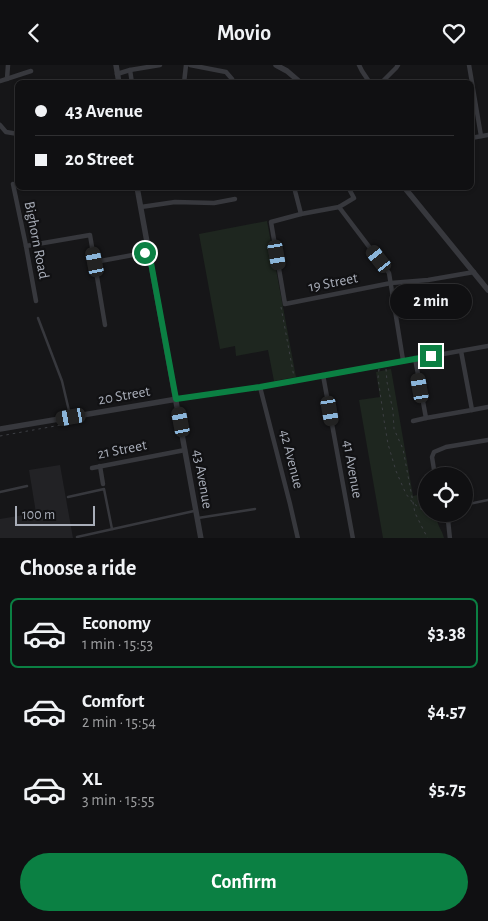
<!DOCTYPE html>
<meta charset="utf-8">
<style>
body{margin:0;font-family:"Alegreya Sans",sans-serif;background:#19191b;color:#f1f3f6;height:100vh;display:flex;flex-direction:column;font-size:19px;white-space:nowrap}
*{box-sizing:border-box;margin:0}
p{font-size:16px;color:#9c9d9f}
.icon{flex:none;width:28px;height:28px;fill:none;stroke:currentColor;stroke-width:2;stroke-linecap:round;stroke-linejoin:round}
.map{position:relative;height:473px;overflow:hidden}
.sheet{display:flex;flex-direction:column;background:#101012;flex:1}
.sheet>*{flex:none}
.banner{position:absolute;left:15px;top:15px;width:459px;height:110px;border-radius:8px;box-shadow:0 1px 4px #0004,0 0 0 1px #303032;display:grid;align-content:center;height:110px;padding:0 20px;background:#101012}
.controls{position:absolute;left:418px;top:402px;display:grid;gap:10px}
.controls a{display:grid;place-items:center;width:55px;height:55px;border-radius:50%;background:#101012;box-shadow:0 1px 4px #0004,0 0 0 1px #303032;font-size:25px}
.scale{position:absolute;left:15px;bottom:12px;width:80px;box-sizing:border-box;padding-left:5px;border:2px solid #a8adb8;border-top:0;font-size:14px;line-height:18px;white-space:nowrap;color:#a8adb8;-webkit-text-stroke:4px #111113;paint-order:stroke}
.end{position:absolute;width:22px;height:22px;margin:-11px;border:6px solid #0b8043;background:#fff;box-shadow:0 0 0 2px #fff}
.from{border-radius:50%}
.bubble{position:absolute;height:35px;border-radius:18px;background:#101012;box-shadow:0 1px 4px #0004,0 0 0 1px #303032;font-size:16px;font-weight:600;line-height:35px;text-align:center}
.car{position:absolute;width:15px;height:30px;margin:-15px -8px;border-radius:6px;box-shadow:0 0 4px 1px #0007;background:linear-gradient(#222 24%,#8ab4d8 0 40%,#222 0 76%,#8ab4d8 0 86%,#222 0)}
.banner b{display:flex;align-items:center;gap:18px;height:48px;font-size:19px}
.banner b+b{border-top:1px solid #303032}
.banner i{width:12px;height:12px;background:#f1f3f6}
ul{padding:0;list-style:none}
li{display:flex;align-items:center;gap:15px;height:70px;margin:0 10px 8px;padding:0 10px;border:2px solid transparent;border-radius:8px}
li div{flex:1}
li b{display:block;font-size:19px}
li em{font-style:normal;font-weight:600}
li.on{border-color:#0b8043}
li>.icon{width:45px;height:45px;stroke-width:1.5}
h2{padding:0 20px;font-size:22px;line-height:60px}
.primary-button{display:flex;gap:10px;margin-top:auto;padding:10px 20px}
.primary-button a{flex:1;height:58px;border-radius:30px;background:#0b8043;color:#fff;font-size:20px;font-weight:600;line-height:58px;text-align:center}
header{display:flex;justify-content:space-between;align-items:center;height:65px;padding:0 20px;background:#101012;font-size:22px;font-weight:600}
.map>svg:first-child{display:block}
.built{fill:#222225}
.green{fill:#1e261f}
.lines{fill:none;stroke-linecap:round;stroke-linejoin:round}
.path{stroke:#3d3f44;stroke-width:1;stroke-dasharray:2.5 4;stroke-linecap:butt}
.service{stroke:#37383d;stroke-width:2.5}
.minor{stroke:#37383d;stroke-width:4.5}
.tertiary{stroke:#37383d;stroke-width:5.5}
.route{stroke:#0b8043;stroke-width:6}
.labels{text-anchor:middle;stroke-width:4.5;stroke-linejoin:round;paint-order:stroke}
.street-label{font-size:15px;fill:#a8adb8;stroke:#111113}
</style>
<header><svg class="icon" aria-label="back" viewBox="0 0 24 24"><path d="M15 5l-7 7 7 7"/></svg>Movio<svg class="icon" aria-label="heart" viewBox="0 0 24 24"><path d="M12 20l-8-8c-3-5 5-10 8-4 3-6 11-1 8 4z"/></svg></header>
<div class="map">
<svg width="488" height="474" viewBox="0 0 488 474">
<rect width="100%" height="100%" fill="#161618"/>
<path class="built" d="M60 400 73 473 0 474V454L36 448 29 405Z"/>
<g class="green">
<path d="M267 156 296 312 274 316 268 285 236 291 235 281 220 284 199 169Z"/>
<path d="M391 304 413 431 426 428V449H437C435 458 442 464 444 473H383L359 335 380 332 376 307Z"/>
</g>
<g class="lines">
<g class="path">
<path d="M281 242 294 312"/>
<path d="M379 304 378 313 384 355 388 379 396 406 406 429 413 438 426 448"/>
<path d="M386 304 387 317 393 346 394 364 403 384 415 448 428 474"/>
<path d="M0 371 83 356"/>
<path d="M427 449 434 454 444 455"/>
</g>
<g class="service">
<path d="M38 253 62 316 70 350"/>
<path d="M0 427 27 421"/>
<path d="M68 432 104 424 112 464"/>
<path d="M464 440 488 435"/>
<path d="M198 453 255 444"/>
<path d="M77 472 194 446"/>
</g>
<g class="minor">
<path d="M190 0 226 7 232 14"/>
<path d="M359 0 362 6 370 18"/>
<path d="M469 0 481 71"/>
<path d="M130 5 132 18"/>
<path d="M117 9 130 5 160 0"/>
<path d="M7 14 8 0"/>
<path d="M0 16 31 6"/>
<path d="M184 18 186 0"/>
<path d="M381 18 396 3 398 0"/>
<path d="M0 60 6 67 18 69"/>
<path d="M471 73 488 70"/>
<path d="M13 119 26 181 36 236"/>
<path d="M294 122 301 149"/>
<path d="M348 122 354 133 339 142 301 149 271 157 285 239 391 218 428 215 474 207"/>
<path d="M141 142 175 137 214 138 235 134"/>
<path d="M339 142 389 208 403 295"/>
<path d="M26 181 90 170 105 260"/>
<path d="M95 197 149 187"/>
<path d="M415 293 426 353 472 345 461 286"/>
<path d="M323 310 353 474"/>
<path d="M260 322 290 439 298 474"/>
<path d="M177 334 260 322 488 281"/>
<path d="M472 345 488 342"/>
<path d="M413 356 426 353"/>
<path d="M100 401 103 419"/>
<path d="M92 403 185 385"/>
<path d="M435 411 432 392 434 387 446 382 488 375"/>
<path d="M448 455 450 474"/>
</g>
<g class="tertiary">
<path d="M116 0 119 18"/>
<path d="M276 0 287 6 301 18"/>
<path d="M137 122 201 474"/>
<path d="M404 122 488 225"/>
<path d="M0 364 177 334"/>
</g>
</g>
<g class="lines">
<path class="route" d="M145 188 149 187 176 334 260 322 431 291"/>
</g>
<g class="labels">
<g class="street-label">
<text transform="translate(37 175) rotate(79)" y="5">Bighorn Road</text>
<text transform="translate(333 217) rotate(-11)" y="5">19 Street</text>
<text transform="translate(124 330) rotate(-10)" y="5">20 Street</text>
<text transform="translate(122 384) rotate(-11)" y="5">21 Street</text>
<text transform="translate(292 394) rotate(76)" y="5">42 Avenue</text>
<text transform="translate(353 404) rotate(80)" y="5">41 Avenue</text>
<text transform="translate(203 414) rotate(80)" y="5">43 Avenue</text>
</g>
</g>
</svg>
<div class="controls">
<a><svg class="icon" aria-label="locate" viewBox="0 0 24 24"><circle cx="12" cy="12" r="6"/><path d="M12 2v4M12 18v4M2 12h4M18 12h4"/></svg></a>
</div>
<div class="scale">100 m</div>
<i class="end from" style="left:145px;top:188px"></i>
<i class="end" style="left:431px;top:291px"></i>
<div class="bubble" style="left:390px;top:219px;width:82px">2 min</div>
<i class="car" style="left:277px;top:190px;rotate:170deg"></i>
<i class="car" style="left:379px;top:194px;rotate:322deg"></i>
<i class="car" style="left:95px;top:197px;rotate:349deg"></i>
<i class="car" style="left:420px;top:323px;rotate:350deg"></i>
<i class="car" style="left:330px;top:346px;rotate:170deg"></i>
<i class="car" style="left:71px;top:352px;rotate:260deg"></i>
<i class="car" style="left:181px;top:357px;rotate:349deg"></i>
<div class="banner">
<b><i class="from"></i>43 Avenue</b>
<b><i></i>20 Street</b>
</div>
</div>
<section class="sheet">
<h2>Choose a ride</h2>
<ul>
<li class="on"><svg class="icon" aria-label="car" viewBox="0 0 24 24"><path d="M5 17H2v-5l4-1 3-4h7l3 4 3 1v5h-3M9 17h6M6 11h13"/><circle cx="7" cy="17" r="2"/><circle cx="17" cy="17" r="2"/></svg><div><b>Economy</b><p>1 min · 15:53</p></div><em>$3.38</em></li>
<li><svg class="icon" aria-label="car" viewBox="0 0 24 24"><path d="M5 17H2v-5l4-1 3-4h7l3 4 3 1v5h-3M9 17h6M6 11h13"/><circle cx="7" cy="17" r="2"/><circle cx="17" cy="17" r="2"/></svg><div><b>Comfort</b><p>2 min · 15:54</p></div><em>$4.57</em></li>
<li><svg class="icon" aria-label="car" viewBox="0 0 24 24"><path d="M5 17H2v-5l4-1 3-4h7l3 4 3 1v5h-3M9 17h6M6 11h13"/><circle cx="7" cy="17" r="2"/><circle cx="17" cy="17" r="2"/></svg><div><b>XL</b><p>3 min · 15:55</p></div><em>$5.75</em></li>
</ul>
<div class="primary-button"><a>Confirm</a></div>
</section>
